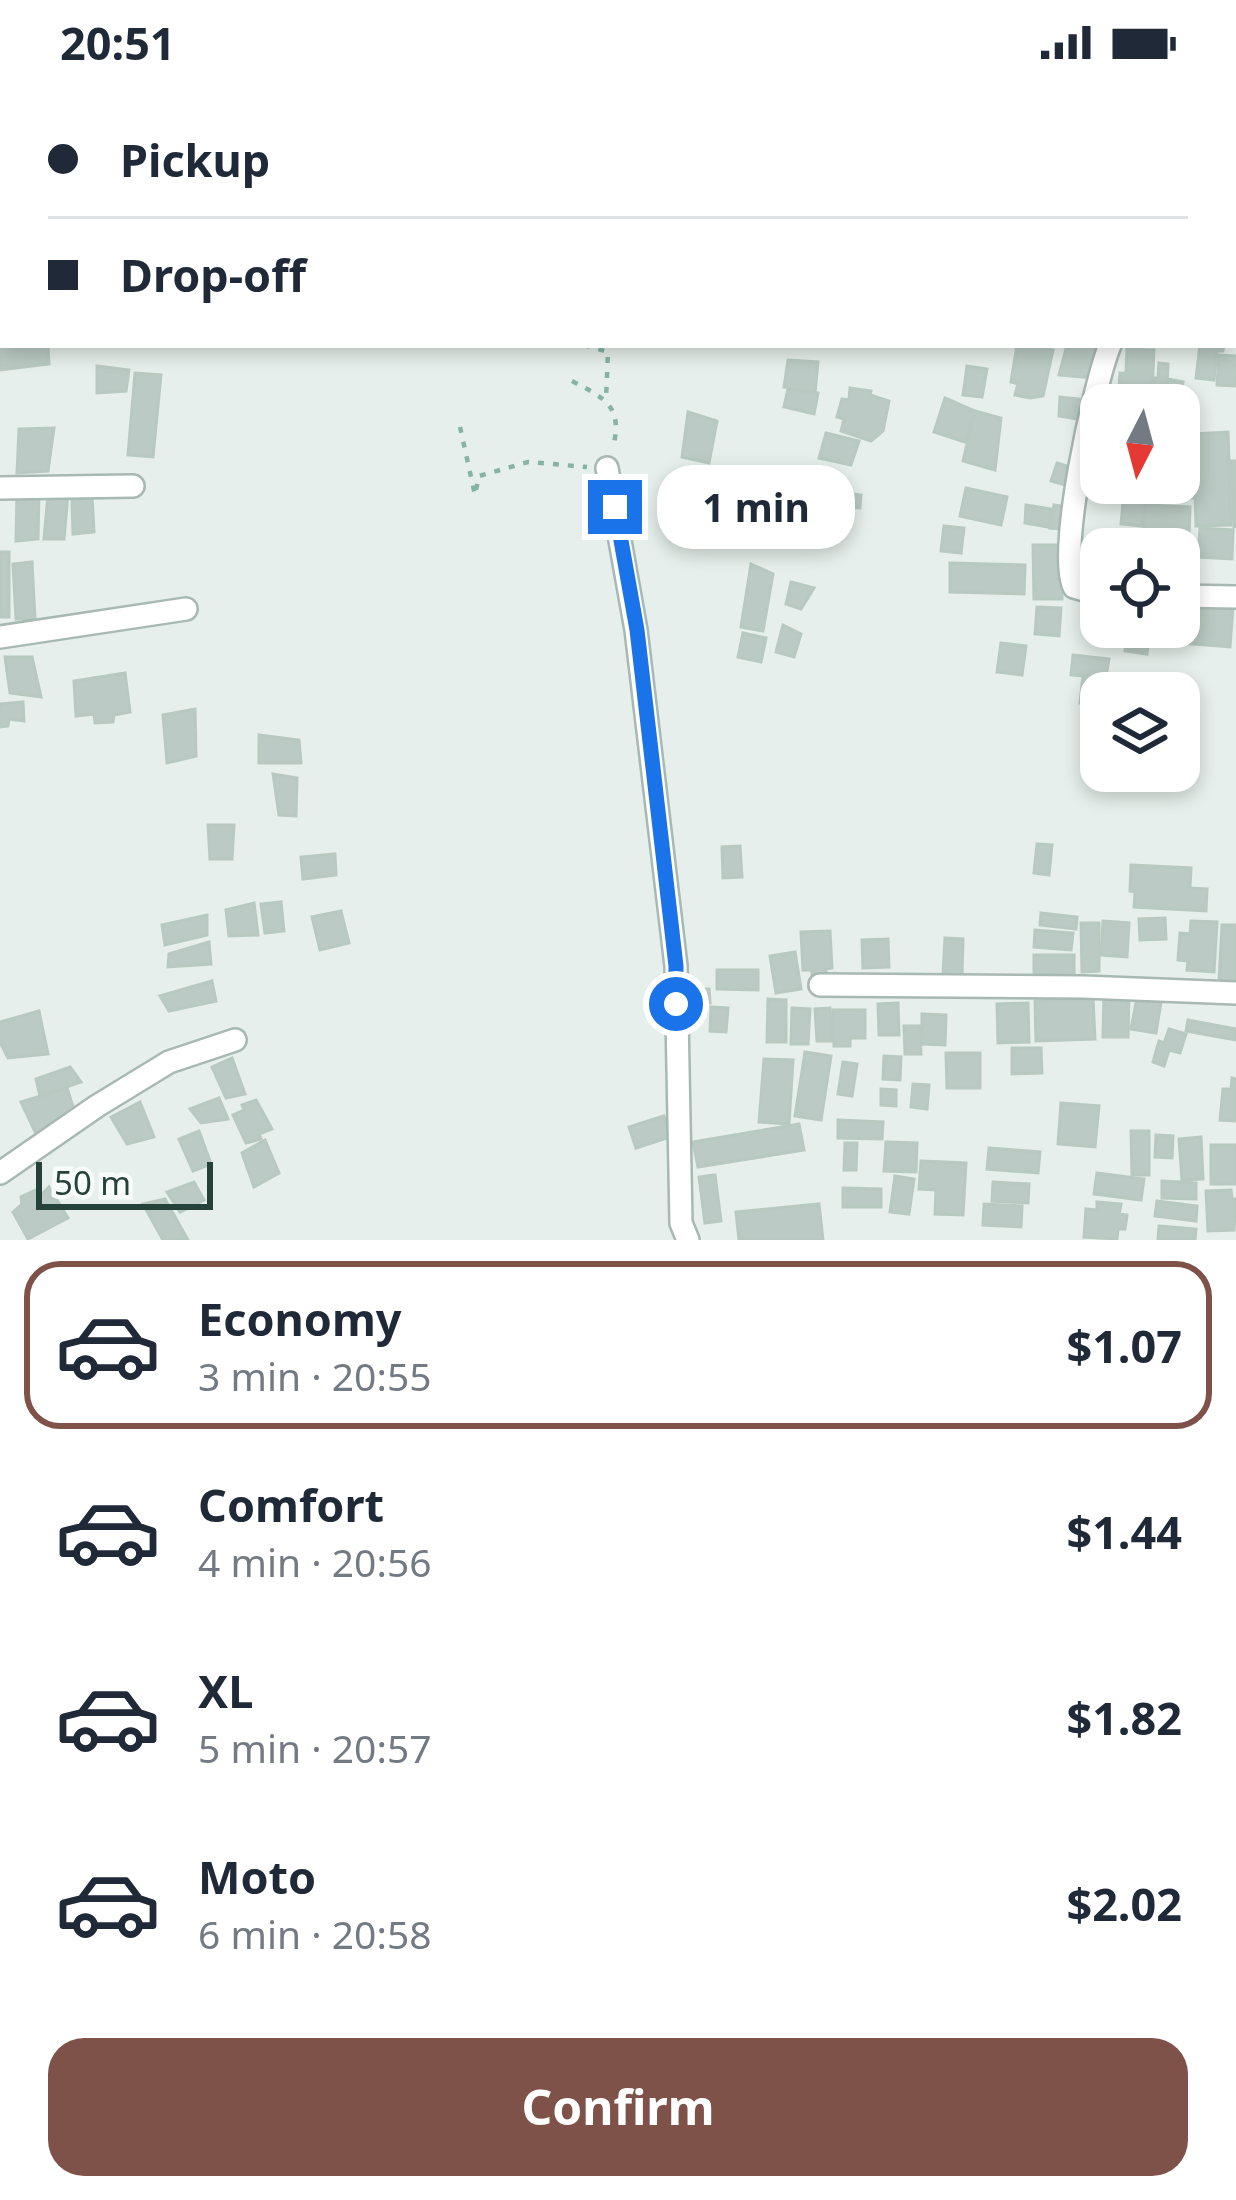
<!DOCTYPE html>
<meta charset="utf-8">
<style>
body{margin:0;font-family:"Noto Sans",sans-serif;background:#f2f2f3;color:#1f2937;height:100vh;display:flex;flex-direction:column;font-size:45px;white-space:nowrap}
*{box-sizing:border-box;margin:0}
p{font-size:39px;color:#747a83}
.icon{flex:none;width:66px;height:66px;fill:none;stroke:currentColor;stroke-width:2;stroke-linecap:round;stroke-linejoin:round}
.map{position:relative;height:1156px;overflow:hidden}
.side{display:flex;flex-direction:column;background:#fff;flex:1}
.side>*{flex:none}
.guide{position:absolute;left:0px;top:0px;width:1236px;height:264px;box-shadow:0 6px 18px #0003;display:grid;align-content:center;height:264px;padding:0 48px;background:#fff}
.needle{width:78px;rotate:186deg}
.controls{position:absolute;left:1080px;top:300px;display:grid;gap:24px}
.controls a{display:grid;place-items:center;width:120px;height:120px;border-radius:24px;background:#fff;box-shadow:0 6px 18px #0003;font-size:60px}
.scale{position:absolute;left:36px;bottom:30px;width:177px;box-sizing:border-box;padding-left:12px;border:6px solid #24423a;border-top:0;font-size:33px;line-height:42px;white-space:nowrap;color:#24423a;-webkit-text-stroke:9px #f7fbf9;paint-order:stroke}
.end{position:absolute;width:54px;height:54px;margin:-27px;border:15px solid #1a73e8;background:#fff;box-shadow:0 0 0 6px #fff}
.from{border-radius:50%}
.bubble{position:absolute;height:84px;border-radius:36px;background:#fff;box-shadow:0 6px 18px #0003;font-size:39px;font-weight:700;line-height:84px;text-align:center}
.guide b{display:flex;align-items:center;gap:42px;height:114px;font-size:45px}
.guide b+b{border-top:3px solid #e0e1e3}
.guide i{width:30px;height:30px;background:#1f2937}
ul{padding:21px 0 0;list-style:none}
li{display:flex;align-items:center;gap:36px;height:168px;margin:0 24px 18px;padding:0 24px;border:6px solid transparent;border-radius:36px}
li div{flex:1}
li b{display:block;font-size:45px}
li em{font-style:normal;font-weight:700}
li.selected{border-color:#7f5249}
li>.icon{width:108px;height:108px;stroke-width:1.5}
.action{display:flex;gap:24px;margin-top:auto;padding:24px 48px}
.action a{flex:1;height:138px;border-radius:36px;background:#7f5249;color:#fff;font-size:48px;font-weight:700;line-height:138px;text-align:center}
.status{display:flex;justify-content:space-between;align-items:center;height:84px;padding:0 60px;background:#fff;direction:ltr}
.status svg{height:33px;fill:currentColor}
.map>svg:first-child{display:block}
.building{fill:#bbcac4;stroke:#b8c9c2;stroke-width:3}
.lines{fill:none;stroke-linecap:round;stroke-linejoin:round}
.minor-casing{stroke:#a8b8b2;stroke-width:26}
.path{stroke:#86b3a5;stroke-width:4.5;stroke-dasharray:6 9;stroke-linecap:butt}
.minor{stroke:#fff;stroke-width:21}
.route{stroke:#1a73e8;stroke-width:15}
</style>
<div class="status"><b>20:51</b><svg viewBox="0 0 49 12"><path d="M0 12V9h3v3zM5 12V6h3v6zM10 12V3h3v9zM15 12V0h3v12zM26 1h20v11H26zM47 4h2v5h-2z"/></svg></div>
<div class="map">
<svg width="1236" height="1156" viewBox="0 0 1236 1156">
<rect width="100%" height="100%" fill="#e6efeb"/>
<g class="building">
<path d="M48 261 49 280 0 286V262Z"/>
<path d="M1017 261 1053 266 1043 312 1030 314 1015 311 1018 300 1011 298Z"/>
<path d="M1067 261 1102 263 1092 294 1059 291Z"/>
<path d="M1200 261H1224L1223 267H1217L1214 296 1196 294Z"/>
<path d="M1127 265 1154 266 1153 288 1126 287Z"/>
<path d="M1219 271 1236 272V302L1217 301Z"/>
<path d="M788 276 818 278 815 309 784 303Z"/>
<path d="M1159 279 1168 280 1167 303 1153 302 1154 294H1158Z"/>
<path d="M97 282 129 286 126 307 97 309Z"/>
<path d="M967 282 987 285 982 313 963 311Z"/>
<path d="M135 289 161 291 153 373 128 371Z"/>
<path d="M1120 289 1153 290 1152 318 1118 316Z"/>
<path d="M1168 295 1183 298 1179 326V321H1164Z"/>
<path d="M850 304 871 307 870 311 889 317 883 347 871 357 841 347 844 335 837 333 842 315 849 316Z"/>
<path d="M788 305 818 309 814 330 784 323Z"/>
<path d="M1060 313 1088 316 1083 336 1059 332Z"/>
<path d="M945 314 975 327 965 358 934 348Z"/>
<path d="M975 327 1001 334 995 386 963 377Z"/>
<path d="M688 328 717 337 709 379 682 373Z"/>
<rect x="1179" y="341" width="11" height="39"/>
<path d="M54 344 48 387 17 389 19 345Z"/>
<path d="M1228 348 1231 441 1196 442 1193 350Z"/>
<path d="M826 349 859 357 851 381 819 374Z"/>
<path d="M1231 377H1236V442L1234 443Z"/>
<path d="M1057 379 1076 385 1073 403 1051 397Z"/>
<path d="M1179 384H1192L1193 414H1184Z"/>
<path d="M1125 399H1146L1142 442 1121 440Z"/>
<path d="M966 404 1007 413 1001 441 960 432Z"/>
<path d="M815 405 861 411 860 424 811 420Z"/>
<path d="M39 408 38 455 16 457 17 409Z"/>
<path d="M68 409 64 455H44L48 411Z"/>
<path d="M92 412 94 448 73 450 72 416Z"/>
<path d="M753 418 789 430 781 458 745 453Z"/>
<path d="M1026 421 1051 425 1048 443 1025 439Z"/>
<path d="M1054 421 1069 423 1066 445 1050 444Z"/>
<path d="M1145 421 1190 423 1189 456 1161 455 1162 446H1144Z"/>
<path d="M727 426 749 433 745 453 719 447Z"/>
<path d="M944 442 964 444 961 469 941 467Z"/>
<path d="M1200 444 1233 446 1232 475 1198 473Z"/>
<path d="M1097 449 1140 450 1139 465H1101L1099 484V475H1096Z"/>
<path d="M1033 461H1062V515H1034Z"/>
<path d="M1166 464 1195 466 1193 496 1183 495 1184 491 1179 490V465Z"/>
<rect x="0" y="468" width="9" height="65"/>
<path d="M32 478 35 535H16L13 480Z"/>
<path d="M950 479 1025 481 1024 510 950 508Z"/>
<path d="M751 480 773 490 763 547 741 543Z"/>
<path d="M791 498 814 504 801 525 786 520Z"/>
<path d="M1179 517 1233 522 1230 563 1168 558 1169 543H1179Z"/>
<path d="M1037 523 1061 524 1059 552 1035 550Z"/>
<path d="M783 541 801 550 794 573 776 568Z"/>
<path d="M1128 543H1150L1147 570 1125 567Z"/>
<path d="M743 549 766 554 761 578 738 573Z"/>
<path d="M1001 559 1026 562 1022 591 997 588Z"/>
<path d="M1073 571 1109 575 1101 622 1080 619 1083 592 1071 591Z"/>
<path d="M5 573H32L41 613 10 609Z"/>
<path d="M125 589 130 628 114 631 113 638 95 639 94 630 76 632 74 597Z"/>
<path d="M23 618 24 637 9 635 8 642 0 643V620Z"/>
<path d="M195 625 196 672 167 679 163 631Z"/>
<path d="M259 651 299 656 301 679H259Z"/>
<path d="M273 690 297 694 296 732 279 731Z"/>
<path d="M208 741H234L232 775H210Z"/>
<path d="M1037 760 1052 761 1049 791 1034 789Z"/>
<path d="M740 762 742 793 723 794 722 763Z"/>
<path d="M335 770 336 791 303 795 301 773Z"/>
<path d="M1131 781 1191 784 1190 804 1207 805 1206 827 1134 823 1135 808 1130 807Z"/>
<path d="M281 818 284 847 265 849 261 820Z"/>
<path d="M254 819 258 851 229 852 226 826Z"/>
<path d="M341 827 349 859 320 866 312 833Z"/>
<path d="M1041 829 1077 833 1076 845 1040 841Z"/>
<path d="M207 831V851L165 861 162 841Z"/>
<path d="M1165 834 1166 855 1140 856 1139 835Z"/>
<path d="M1103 837 1129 839 1127 873 1101 871Z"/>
<path d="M1191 837 1217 838 1214 888 1187 886 1188 877 1178 876 1180 849 1190 850Z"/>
<path d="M1081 839H1099V887L1082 888Z"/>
<path d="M1222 841H1236V897H1219Z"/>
<path d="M1035 846 1073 849 1071 866 1034 863Z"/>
<path d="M830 847 832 884 826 885V892L812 893V886H803L801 848Z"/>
<path d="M945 854 963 855 962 892 943 891Z"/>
<path d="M888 855 889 883 863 884 862 856Z"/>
<path d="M209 858 211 880 168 883 169 870Z"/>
<path d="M795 868 801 905 776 909 770 872Z"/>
<path d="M1034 871H1074V892L1034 893Z"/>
<path d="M717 886H758V906L717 905Z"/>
<path d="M212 897 216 917 169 927 160 912Z"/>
<path d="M685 905H709L710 919H685Z"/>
<path d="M1104 907 1129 909 1128 953H1103Z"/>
<path d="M1137 914 1161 918 1156 949 1131 945Z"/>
<path d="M768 915 786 916V958H767Z"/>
<path d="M1093 915 1095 955 1036 957 1035 917Z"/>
<path d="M898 919 899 951H879L878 920Z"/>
<path d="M1028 919 1029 958 998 959 997 920Z"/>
<path d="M711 923 728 924 726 948 710 947Z"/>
<path d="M792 924 810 925 808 960H791Z"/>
<path d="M830 924 832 957H817L815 925Z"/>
<path d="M833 926H865V954H850V962H834Z"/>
<path d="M39 927 48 970 8 974 0 958V938Z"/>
<path d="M922 930 946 931 945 961 922 960Z"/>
<path d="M1188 936 1236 945V956L1186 947Z"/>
<path d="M904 942H920L921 970H905Z"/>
<path d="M1169 945 1186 950 1180 969 1169 966 1164 982 1153 978 1159 957 1164 959Z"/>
<path d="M1012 964H1041L1042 989 1012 990Z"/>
<path d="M805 968 831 972 821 1036 795 1032Z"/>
<path d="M946 969H980V1004H947Z"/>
<path d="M884 972 901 973 900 996 883 995Z"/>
<path d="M232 974 245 1010 226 1014 212 983Z"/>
<path d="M764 975 793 976 789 1040 759 1038Z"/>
<path d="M843 978 857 980 852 1012 838 1010Z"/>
<path d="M70 983 81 998 40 1012 36 995Z"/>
<path d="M1232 994 1236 995V1037L1220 1036 1223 1005H1231Z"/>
<path d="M913 1000 929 1001 927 1025 911 1023Z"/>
<path d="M67 1004 75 1029 36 1050 21 1018Z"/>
<path d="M881 1005 896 1006V1022L881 1021Z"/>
<path d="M219 1014 228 1035 201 1039 190 1025Z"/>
<path d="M256 1016 272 1045 259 1050 261 1055 246 1059 233 1031 244 1026 242 1021Z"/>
<path d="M140 1018 154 1053 127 1060 111 1033Z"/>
<path d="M1061 1019 1099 1022 1095 1063 1058 1060Z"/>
<path d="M664 1032 670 1053 636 1064 629 1043Z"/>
<path d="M838 1036 883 1038 882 1055 838 1054Z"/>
<path d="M799 1040 804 1066 698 1083 693 1058Z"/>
<path d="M199 1047 211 1080 193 1087 179 1055Z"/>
<path d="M1131 1047H1149V1091H1132Z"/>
<path d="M1156 1051 1173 1052 1172 1074 1155 1073Z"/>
<path d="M1201 1053 1203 1095 1182 1096 1179 1055Z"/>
<path d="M265 1056 279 1089 254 1103 242 1069Z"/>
<path d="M886 1058 917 1059 916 1088 884 1087Z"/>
<path d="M845 1059H857L856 1086H844Z"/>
<rect x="1211" y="1061" width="25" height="39"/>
<path d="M989 1064 1040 1068 1038 1089 987 1085Z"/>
<path d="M921 1077 966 1079 963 1131 935 1130 936 1106 919 1105Z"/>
<path d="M1097 1089 1144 1095 1141 1116 1094 1110Z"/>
<path d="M715 1091 721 1137 705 1139 699 1093Z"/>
<path d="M895 1092 914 1095 909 1130 890 1128Z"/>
<path d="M1162 1097 1196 1099V1115L1162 1114Z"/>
<path d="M194 1098 204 1116 180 1128 167 1108Z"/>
<path d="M993 1098 1029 1100 1028 1119 992 1117Z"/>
<path d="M49 1103 68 1134 28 1155 13 1128 22 1120 21 1113 36 1106 38 1114Z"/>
<path d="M843 1104 881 1105V1123H843Z"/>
<path d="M1231 1106 1232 1115H1236L1234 1146 1208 1147 1206 1107Z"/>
<path d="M165 1115 188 1156H163L143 1120Z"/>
<path d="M1157 1117 1197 1122 1196 1137 1155 1132Z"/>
<path d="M1097 1118 1121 1120 1119 1130 1127 1131 1125 1145H1118L1117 1155 1084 1153 1086 1125 1097 1126Z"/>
<path d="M819 1120 823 1156H739L736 1128Z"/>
<path d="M984 1120 1022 1122 1021 1143 983 1141Z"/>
<path d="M1159 1142 1196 1145 1195 1156H1158Z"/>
</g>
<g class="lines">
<g class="minor-casing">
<g id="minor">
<path d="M1010 3 1011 0"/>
<path d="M1103 3 1104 0"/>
<path d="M1231 3V0"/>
<path d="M1233 120H1236"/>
<path d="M607 384 636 546 676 882 681 1139 688 1156"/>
<path d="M0 404 133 402"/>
<path d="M1101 511 1074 503C1057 469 1094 300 1110 261"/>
<path d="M1179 512 1236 513"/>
<path d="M0 553 186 525"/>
<path d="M820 901 1084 903 1236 909"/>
<path d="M0 1089 97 1022 169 978 235 956"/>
</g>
</g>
<g class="path">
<path d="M584 261 608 268 606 315"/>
<path d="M572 297C606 315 623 322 613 364"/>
<path d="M460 343 475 411 479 392 528 378 587 383"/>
</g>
<use href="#minor" class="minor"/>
</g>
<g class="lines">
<path class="route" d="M615 423 637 546 676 882V920"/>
</g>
</svg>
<div class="controls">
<a><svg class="needle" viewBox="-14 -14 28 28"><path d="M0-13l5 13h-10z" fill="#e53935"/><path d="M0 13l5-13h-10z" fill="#747a83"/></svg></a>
<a><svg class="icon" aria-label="locate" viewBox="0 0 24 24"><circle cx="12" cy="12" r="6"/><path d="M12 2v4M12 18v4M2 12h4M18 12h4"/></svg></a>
<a><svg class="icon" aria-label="layers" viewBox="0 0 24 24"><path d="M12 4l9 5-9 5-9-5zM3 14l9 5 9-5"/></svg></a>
</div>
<div class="scale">50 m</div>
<i class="end from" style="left:676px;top:920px"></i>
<i class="end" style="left:615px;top:423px"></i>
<div class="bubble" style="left:657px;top:381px;width:198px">1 min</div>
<div class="guide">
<b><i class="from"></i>Pickup</b>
<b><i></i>Drop-off</b>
</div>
</div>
<section class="side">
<ul>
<li class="selected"><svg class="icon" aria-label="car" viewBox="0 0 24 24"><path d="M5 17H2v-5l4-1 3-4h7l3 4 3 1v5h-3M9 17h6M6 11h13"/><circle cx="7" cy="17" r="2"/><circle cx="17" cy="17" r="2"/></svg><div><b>Economy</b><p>3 min · 20:55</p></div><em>$1.07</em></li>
<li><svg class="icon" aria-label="car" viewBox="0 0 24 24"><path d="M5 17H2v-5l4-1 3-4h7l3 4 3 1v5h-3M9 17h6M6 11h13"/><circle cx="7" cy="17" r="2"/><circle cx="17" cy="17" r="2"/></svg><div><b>Comfort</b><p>4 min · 20:56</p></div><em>$1.44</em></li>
<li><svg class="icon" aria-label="car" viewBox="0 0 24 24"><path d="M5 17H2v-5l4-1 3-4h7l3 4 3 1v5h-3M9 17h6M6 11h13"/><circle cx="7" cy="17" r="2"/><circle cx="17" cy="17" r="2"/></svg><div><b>XL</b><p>5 min · 20:57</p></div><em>$1.82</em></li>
<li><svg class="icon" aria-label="car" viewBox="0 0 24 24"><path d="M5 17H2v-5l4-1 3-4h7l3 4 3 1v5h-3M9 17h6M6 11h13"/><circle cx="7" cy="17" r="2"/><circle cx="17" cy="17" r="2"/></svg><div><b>Moto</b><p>6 min · 20:58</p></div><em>$2.02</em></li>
</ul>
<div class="action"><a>Confirm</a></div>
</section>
